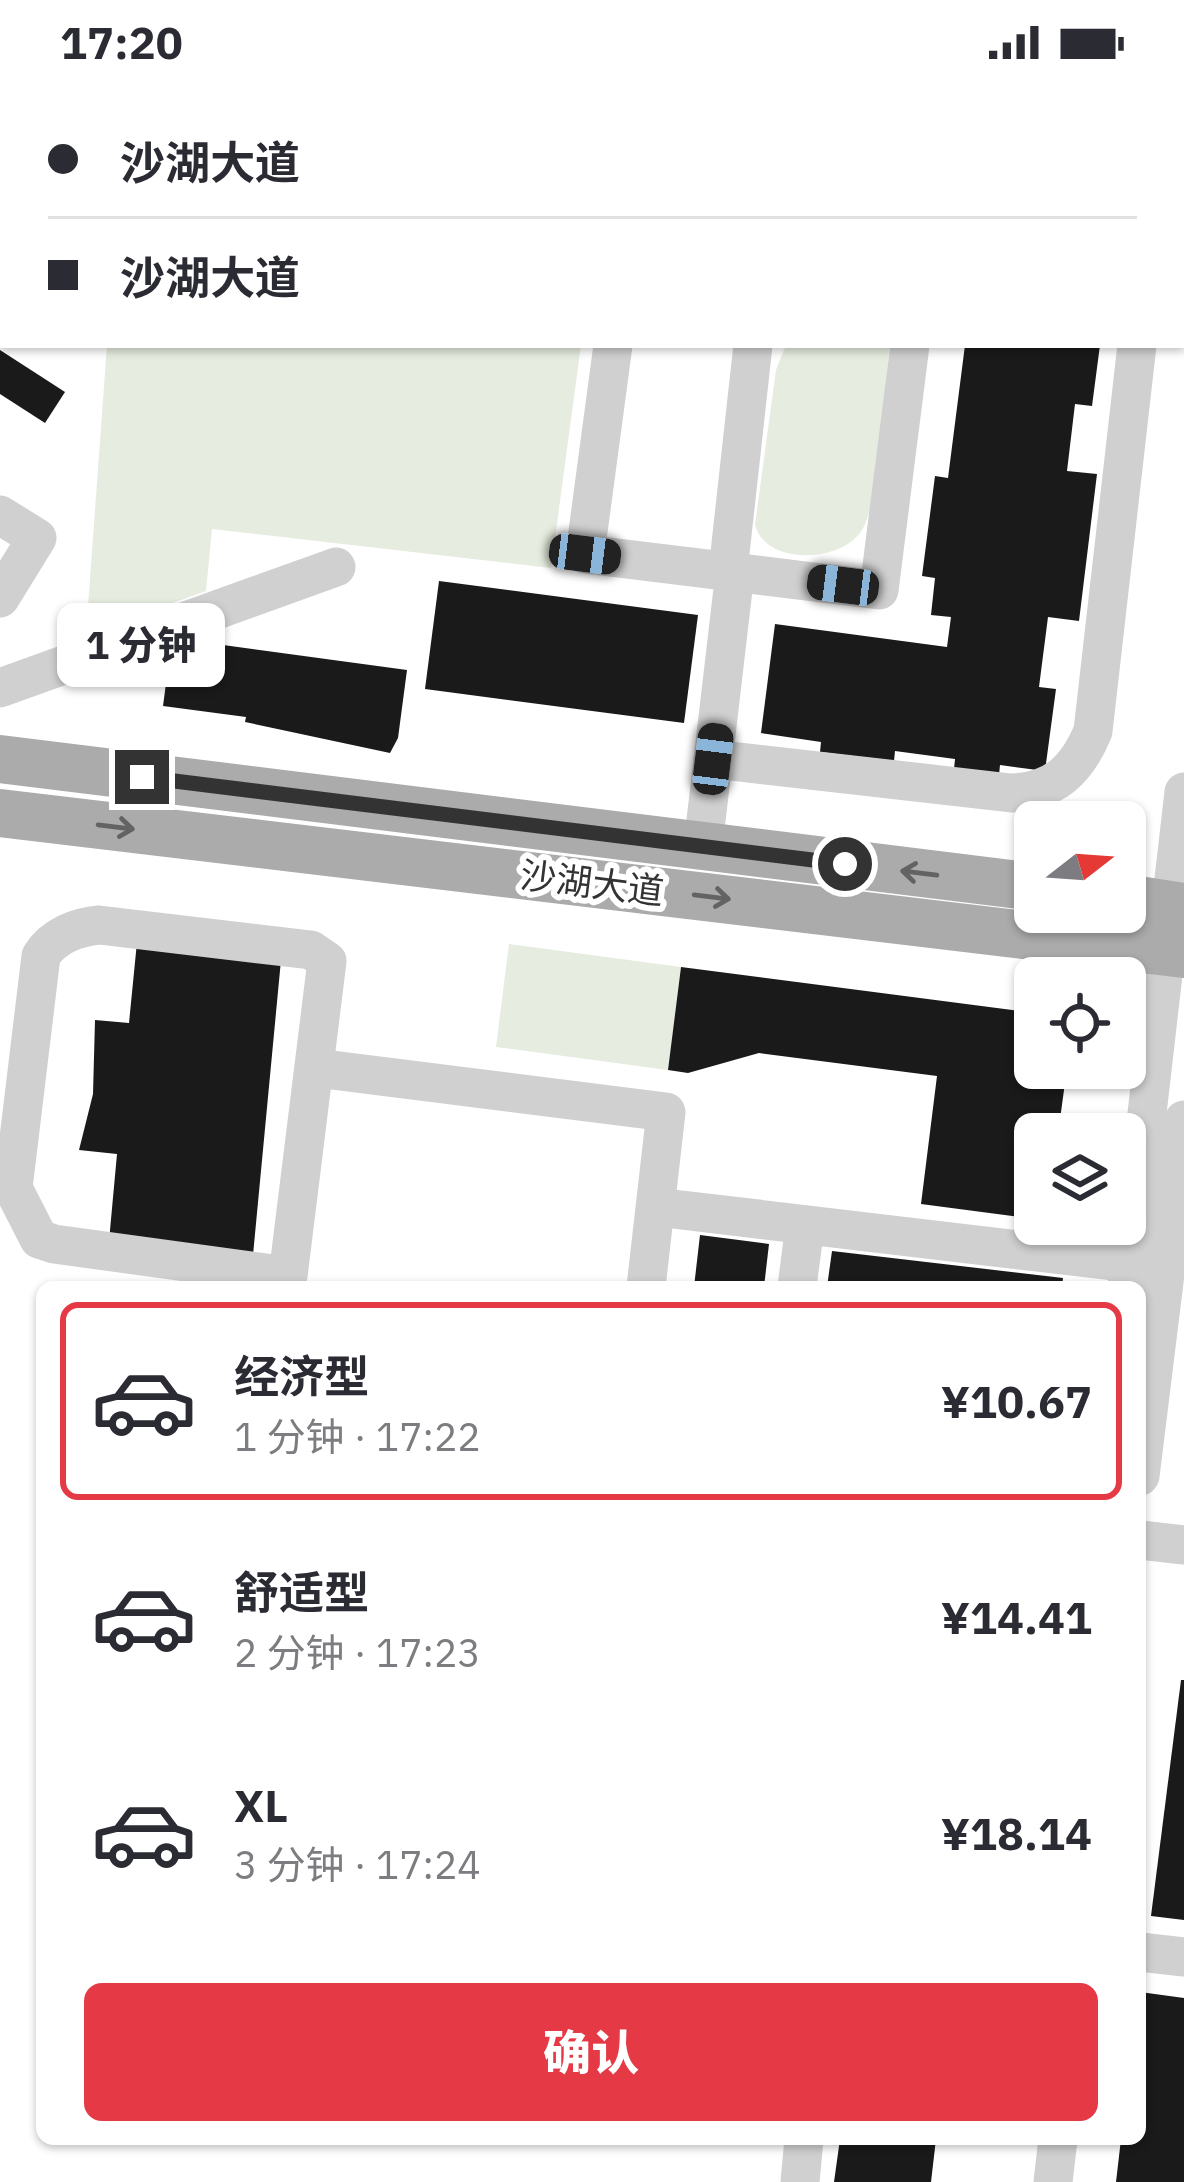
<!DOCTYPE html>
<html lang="zh">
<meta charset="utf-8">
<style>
body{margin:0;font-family:"IBM Plex Sans","Noto Sans SC",sans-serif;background:#f7f7f7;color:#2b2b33;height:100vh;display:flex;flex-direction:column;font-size:45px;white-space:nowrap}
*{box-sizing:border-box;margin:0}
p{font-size:39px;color:#7c7c81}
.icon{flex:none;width:66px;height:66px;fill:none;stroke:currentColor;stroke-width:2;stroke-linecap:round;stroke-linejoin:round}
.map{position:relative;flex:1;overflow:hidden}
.sheet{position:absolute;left:36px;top:1197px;width:1110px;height:864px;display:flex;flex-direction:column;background:#fff;border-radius:18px;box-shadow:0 3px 9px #0004}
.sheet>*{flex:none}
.hud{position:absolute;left:0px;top:0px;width:1185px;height:264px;box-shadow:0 3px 9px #0004;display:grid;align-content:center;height:264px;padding:0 48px;background:#fff}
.needle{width:78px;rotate:73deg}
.tools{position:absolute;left:1014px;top:717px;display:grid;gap:24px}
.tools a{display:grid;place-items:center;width:132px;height:132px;border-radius:18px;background:#fff;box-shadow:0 3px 9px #0004;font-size:60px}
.end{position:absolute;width:54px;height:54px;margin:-27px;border:15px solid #333;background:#fff;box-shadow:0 0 0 6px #fff}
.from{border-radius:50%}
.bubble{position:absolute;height:84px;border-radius:18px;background:#fff;box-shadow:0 3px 9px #0004;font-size:39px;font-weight:800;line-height:84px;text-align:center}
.car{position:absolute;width:36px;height:72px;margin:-36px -18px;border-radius:15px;box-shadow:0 0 9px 3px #0007;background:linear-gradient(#222 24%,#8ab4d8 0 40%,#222 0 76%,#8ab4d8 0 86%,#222 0)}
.hud b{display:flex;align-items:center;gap:42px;height:114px;font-size:45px}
.hud b+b{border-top:3px solid #e1e1e2}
.hud i{width:30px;height:30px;background:#2b2b33}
ul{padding:21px 0 0;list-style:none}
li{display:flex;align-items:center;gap:36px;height:198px;margin:0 24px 18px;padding:0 24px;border:6px solid transparent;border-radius:18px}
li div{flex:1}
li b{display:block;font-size:45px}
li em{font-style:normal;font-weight:800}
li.active{border-color:#e63946}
li>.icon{width:108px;height:108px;stroke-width:1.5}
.cta{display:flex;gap:24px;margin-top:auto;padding:24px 48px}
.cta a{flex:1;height:138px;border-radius:18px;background:#e63946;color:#fff;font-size:48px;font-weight:800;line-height:138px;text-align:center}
.status{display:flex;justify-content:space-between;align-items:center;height:84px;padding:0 60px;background:#fff;direction:ltr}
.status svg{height:33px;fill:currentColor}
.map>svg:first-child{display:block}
.green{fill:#e6ecdf}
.building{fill:#1a1a1a}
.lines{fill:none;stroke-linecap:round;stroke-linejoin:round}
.minor{stroke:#d0d0d0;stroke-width:39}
.major{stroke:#ababab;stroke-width:48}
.oneway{stroke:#636363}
.route{stroke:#333;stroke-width:15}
.labels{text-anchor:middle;stroke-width:12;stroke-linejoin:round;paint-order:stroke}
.street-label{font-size:36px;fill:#333;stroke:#fff}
</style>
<div class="status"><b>17:20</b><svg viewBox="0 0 49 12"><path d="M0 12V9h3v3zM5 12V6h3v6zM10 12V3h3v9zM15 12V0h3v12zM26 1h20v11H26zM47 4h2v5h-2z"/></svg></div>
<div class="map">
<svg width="1184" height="2098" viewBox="0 0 1184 2098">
<rect width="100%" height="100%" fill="#fff"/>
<g class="green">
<path d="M107 261H581L551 484 212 445 206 507 86 550Z"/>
<path d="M786 261H890C885 299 880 418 862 446 842 479 766 482 755 441L776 286Z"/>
<path d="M509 860 681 883 668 986 496 963Z"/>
</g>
<g class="building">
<path d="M965 261H1100L1092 322 1075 320 1067 387 1097 390 1079 537 1048 533 1039 603 1056 605 1045 687 1000 681 999 691 954 685 955 675 895 667 894 677 820 668 821 658 761 649 775 540 947 563 951 533 931 531 935 494 922 492 935 392 948 394Z"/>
<path d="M0 266 65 308 45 339 0 310Z"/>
<path d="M439 497 698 531 684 639 425 605Z"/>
<path d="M172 554 407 586 398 654 390 669 245 638 246 633 163 622Z"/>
<path d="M137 858 281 876 253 1171 109 1157 117 1070 79 1066 93 1010 95 936 129 939Z"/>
<path d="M681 883 1035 929V984H1067L1058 1050H1035V1135L921 1120 937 992 759 969 688 989 668 986Z"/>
<path d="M700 1151 769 1160 764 1203H694Z"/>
<path d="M832 1167 1063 1194 1062 1203H827Z"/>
<path d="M1181 1596H1184V1836L1151 1832Z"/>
<path d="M1140 1908 1184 1914V2098H1116L1121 2055H1140Z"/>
<path d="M840 2055H936L931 2098H834Z"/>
</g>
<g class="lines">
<g class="minor">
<path d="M613 261 585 470 879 506 910 261"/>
<path d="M0 431 37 454 0 514"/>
<path d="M728 487 753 261"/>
<path d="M0 604 336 483"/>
<path d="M713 675 1011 709C1054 708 1077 686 1093 647L1137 261"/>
<path d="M703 762 735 488"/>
<path d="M99 841 311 866 327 877 288 1192 54 1160 39 1155 13 1104 41 872C53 852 77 843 99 841Z"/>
<path d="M316 984 666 1028 646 1203"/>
<path d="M656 1123 1130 1179"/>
<path d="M797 1203 805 1141"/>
<path d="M1127 1203 1184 708"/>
<path d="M1140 1392 1184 1036"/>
<path d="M1140 1456 1184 1461"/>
<path d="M1140 1868 1184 1873"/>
<path d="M800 2098 804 2055"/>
<path d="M1053 2098 1058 2055"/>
</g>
<g class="major">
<path d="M0 675 1035 803"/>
<path d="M0 729 1184 870"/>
<path d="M1125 814 1184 823"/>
</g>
</g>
<defs><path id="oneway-shaft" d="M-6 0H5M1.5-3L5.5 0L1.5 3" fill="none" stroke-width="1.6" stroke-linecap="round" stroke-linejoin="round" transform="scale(3)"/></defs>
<g class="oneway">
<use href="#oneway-shaft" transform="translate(116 743) rotate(7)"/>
<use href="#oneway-shaft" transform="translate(919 789) rotate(-173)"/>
<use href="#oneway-shaft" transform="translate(712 813) rotate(7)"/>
</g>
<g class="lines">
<path class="route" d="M142 693 845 780"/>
</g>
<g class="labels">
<g class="street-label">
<text transform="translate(592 799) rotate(7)" y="13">沙湖大道</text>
</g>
</g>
</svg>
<div class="tools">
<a><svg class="needle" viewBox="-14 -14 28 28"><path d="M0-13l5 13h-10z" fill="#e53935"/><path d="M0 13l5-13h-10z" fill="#7c7c81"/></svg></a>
<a><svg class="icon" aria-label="locate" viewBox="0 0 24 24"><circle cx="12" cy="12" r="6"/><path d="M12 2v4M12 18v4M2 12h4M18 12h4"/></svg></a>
<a><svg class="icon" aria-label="layers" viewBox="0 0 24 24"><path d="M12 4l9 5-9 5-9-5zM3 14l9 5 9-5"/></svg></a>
</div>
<i class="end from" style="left:845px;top:780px"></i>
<i class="end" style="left:142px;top:693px"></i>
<div class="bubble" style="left:57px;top:519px;width:168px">1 分钟</div>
<i class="car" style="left:585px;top:470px;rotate:97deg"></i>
<i class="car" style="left:843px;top:501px;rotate:277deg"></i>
<i class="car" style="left:713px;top:675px;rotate:7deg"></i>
<div class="hud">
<b><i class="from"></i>沙湖大道</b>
<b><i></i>沙湖大道</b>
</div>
<section class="sheet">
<ul>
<li class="active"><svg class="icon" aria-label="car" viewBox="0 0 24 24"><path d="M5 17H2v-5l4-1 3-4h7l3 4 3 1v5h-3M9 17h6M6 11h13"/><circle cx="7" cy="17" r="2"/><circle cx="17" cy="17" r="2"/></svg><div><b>经济型</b><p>1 分钟 · 17:22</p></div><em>¥10.67</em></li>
<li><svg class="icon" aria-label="car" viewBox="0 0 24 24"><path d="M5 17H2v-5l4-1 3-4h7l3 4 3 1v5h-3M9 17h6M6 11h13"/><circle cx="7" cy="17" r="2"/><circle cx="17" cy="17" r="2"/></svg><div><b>舒适型</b><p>2 分钟 · 17:23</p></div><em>¥14.41</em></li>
<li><svg class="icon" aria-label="car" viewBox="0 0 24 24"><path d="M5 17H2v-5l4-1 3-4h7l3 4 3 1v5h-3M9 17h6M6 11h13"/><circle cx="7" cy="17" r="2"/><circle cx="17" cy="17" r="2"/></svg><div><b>XL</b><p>3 分钟 · 17:24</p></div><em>¥18.14</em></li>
</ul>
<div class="cta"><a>确认</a></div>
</section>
</div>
